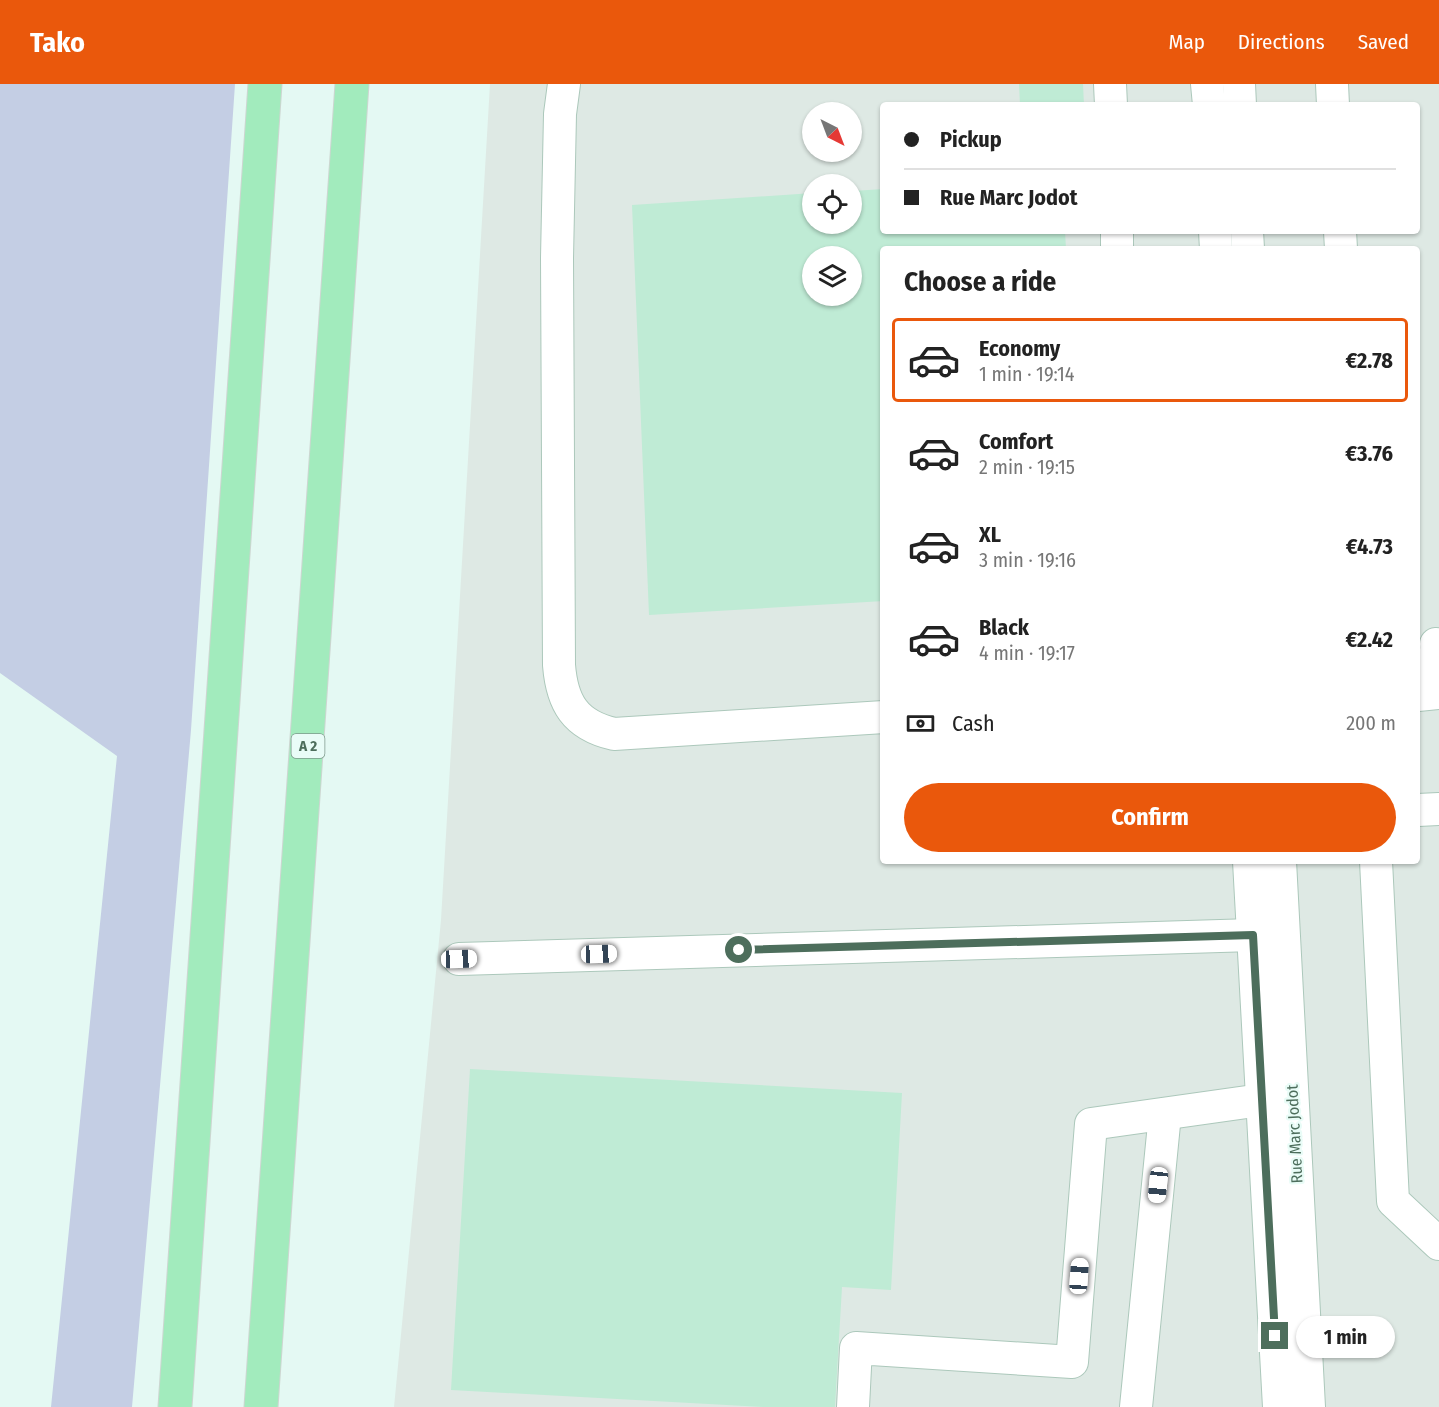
<!DOCTYPE html>
<meta charset="utf-8">
<style>
body{margin:0;font-family:"Fira Sans Condensed",sans-serif;background:#f6f6f6;color:#222;height:100vh;display:flex;flex-direction:column;font-size:22px;white-space:nowrap}
*{box-sizing:border-box;margin:0}
p{font-size:20px;color:#767676}
.icon{flex:none;width:33px;height:33px;fill:none;stroke:currentColor;stroke-width:2;stroke-linecap:round;stroke-linejoin:round}
.map{position:relative;flex:1;overflow:hidden}
.drawer{position:absolute;left:880px;top:162px;width:540px;height:618px;display:flex;flex-direction:column;background:#fff;border-radius:6px;box-shadow:0 2px 4px #0004}
.drawer>*{flex:none}
.hud{position:absolute;left:880px;top:18px;width:540px;height:132px;border-radius:6px;box-shadow:0 2px 4px #0004;display:grid;align-content:center;height:132px;padding:0 24px;background:#fff}
.needle{width:39px;rotate:138deg}
.fabs{position:absolute;left:802px;top:18px;display:grid;gap:12px}
.fabs a{display:grid;place-items:center;width:60px;height:60px;border-radius:50%;background:#fff;box-shadow:0 2px 4px #0004;font-size:30px}
.end{position:absolute;width:27px;height:27px;margin:-14px;border:8px solid #4d6e5c;background:#fff;box-shadow:0 0 0 3px #fff}
.from{border-radius:50%}
.bubble{position:absolute;height:42px;border-radius:21px;background:#fff;box-shadow:0 2px 4px #0004;font-size:20px;font-weight:700;line-height:42px;text-align:center}
.car{position:absolute;width:18px;height:36px;margin:-18px -9px;border-radius:8px;box-shadow:0 0 4px 2px #0007;background:linear-gradient(#fff 24%,#345 0 40%,#fff 0 76%,#345 0 86%,#fff 0)}
.hud b{display:flex;align-items:center;gap:21px;height:57px;font-size:22px}
.hud b+b{border-top:2px solid #e0e0e0}
.hud i{width:15px;height:15px;background:#222}
ul{padding:0;list-style:none}
li{display:flex;align-items:center;gap:18px;height:84px;margin:0 12px 9px;padding:0 12px;border:3px solid transparent;border-radius:6px}
li div{flex:1}
li b{display:block;font-size:22px}
li em{font-style:normal;font-weight:700}
li.selected{border-color:#ea580c}
li>.icon{width:54px;height:54px;stroke-width:1.5}
h2{padding:0 24px;font-size:27px;line-height:72px}
.pay{display:flex;align-items:center;gap:15px;height:66px;padding:0 24px;font-size:22px}
.pay p{margin-inline-start:auto}
.cta{display:flex;gap:12px;margin-top:auto;padding:12px 24px}
.cta a{flex:1;height:69px;border-radius:36px;background:#ea580c;color:#fff;font-size:24px;font-weight:700;line-height:69px;text-align:center}
header{display:flex;align-items:center;gap:36px;box-sizing:border-box;height:84px;padding:0 30px;background:#ea580c;color:#fff}
header strong{font-size:28px}
nav{display:flex;gap:33px;margin-inline-start:auto;font-size:21px}
.map>svg:first-child{display:block}
.industrial{fill:#dee9e4;fill-rule:evenodd}
.green{fill:#c4cee4}
.building{fill:#bfebd5;fill-rule:evenodd}
.lines{fill:none;stroke-linecap:round;stroke-linejoin:round}
.minor-casing{stroke:#acc8bb;stroke-width:34}
.highway-casing{stroke:#cdd6d1;stroke-width:35}
.minor{stroke:#fff;stroke-width:32}
.highway{stroke:#a2ebbd;stroke-width:33}
.route{stroke:#4d6e5c;stroke-width:8}
.labels{text-anchor:middle;stroke-width:4.5;stroke-linejoin:round;paint-order:stroke}
.shield{fill:#e9fcf7;stroke:#7c998a;stroke-width:1.5}
.shield-label{font-size:15px;font-weight:bold;fill:#4d6e5c}
.street-label{font-size:16px;fill:#4d6e5c;stroke:#e9fcf7}
</style>
<header>
<strong>Tako</strong>
<nav><a>Map</a><a>Directions</a><a>Saved</a></nav>
</header>
<div class="map">
<svg width="1439" height="1323" viewBox="0 0 1439 1323">
<rect width="100%" height="100%" fill="#e4f9f3"/>
<path class="industrial" d="M490 0H1439V1323H394L441 836ZM884 21H1418V147H884ZM813 28H852V68H813ZM813 100H852V140H813ZM884 165H1418V777H884ZM813 172H852V212H813Z"/>
<path class="green" d="M0 0H235L191 646 132 1323H51L117 672 0 589Z"/>
<g class="building">
<path d="M1019 0H1083L1084 21H1020Z"/>
<path d="M884 105V147H1065L1066 165H884V517L649 531 632 121 813 109V140H852V107ZM813 172H852V212H813Z"/>
<path d="M470 985 902 1009 891 1206 842 1203 835 1323H763L451 1306Z"/>
</g>
<g class="lines">
<g class="minor-casing">
<g id="minor">
<path d="M564 0 560 30 557 174 559 581C562 619 575 641 614 650L884 633"/>
<path d="M1110 0 1111 21"/>
<path d="M1207 0 1209 21"/>
<path d="M1239 0 1240 21"/>
<path d="M1332 0 1333 21"/>
<path d="M1117 147V165"/>
<path d="M1215 147 1216 165"/>
<path d="M1247 147 1248 165"/>
<path d="M1340 147 1341 165"/>
<path d="M1418 588C1432 582 1437 575 1436 560"/>
<path d="M1418 611 1439 609"/>
<path d="M1418 726 1439 725"/>
<path d="M1249 777 1279 1323"/>
<path d="M1280 777 1309 1323"/>
<path d="M1376 777 1393 1117 1439 1160"/>
<path d="M459 875 1253 851"/>
<path d="M853 1323 856 1264 1072 1278 1091 1040 1261 1016"/>
<path d="M1136 1323 1165 1030"/>
</g>
</g>
<g class="highway-casing">
<g id="highway">
<path d="M175 1323 265 0"/>
<path d="M261 1323 352 0"/>
</g>
</g>
<use href="#minor" class="minor"/>
<use href="#highway" class="highway"/>
</g>
<g class="lines">
<path class="route" d="M739 866 1253 851 1275 1252"/>
</g>
<g class="labels">
<rect class="shield" x="291.5" y="650" width="33" height="24" rx="4.5"/>
<g class="shield-label">
<text x="308" y="667">A 2</text>
</g>
<g class="street-label">
<text transform="translate(1294 1050) rotate(-93)" y="6">Rue Marc Jodot</text>
</g>
</g>
</svg>
<div class="fabs">
<a><svg class="needle" viewBox="-14 -14 28 28"><path d="M0-13l5 13h-10z" fill="#e53935"/><path d="M0 13l5-13h-10z" fill="#767676"/></svg></a>
<a><svg class="icon" aria-label="locate" viewBox="0 0 24 24"><circle cx="12" cy="12" r="6"/><path d="M12 2v4M12 18v4M2 12h4M18 12h4"/></svg></a>
<a><svg class="icon" aria-label="layers" viewBox="0 0 24 24"><path d="M12 4l9 5-9 5-9-5zM3 14l9 5 9-5"/></svg></a>
</div>
<i class="end from" style="left:739px;top:866px"></i>
<i class="end" style="left:1275px;top:1252px"></i>
<div class="bubble" style="left:1296px;top:1232px;width:99px">1 min</div>
<i class="car" style="left:599px;top:870px;rotate:88deg"></i>
<i class="car" style="left:459px;top:875px;rotate:88deg"></i>
<i class="car" style="left:1158px;top:1101px;rotate:186deg"></i>
<i class="car" style="left:1079px;top:1192px;rotate:4deg"></i>
<div class="hud">
<b><i class="from"></i>Pickup</b>
<b><i></i>Rue Marc Jodot</b>
</div>
<section class="drawer">
<h2>Choose a ride</h2>
<ul>
<li class="selected"><svg class="icon" aria-label="car" viewBox="0 0 24 24"><path d="M5 17H2v-5l4-1 3-4h7l3 4 3 1v5h-3M9 17h6M6 11h13"/><circle cx="7" cy="17" r="2"/><circle cx="17" cy="17" r="2"/></svg><div><b>Economy</b><p>1 min · 19:14</p></div><em>€2.78</em></li>
<li><svg class="icon" aria-label="car" viewBox="0 0 24 24"><path d="M5 17H2v-5l4-1 3-4h7l3 4 3 1v5h-3M9 17h6M6 11h13"/><circle cx="7" cy="17" r="2"/><circle cx="17" cy="17" r="2"/></svg><div><b>Comfort</b><p>2 min · 19:15</p></div><em>€3.76</em></li>
<li><svg class="icon" aria-label="car" viewBox="0 0 24 24"><path d="M5 17H2v-5l4-1 3-4h7l3 4 3 1v5h-3M9 17h6M6 11h13"/><circle cx="7" cy="17" r="2"/><circle cx="17" cy="17" r="2"/></svg><div><b>XL</b><p>3 min · 19:16</p></div><em>€4.73</em></li>
<li><svg class="icon" aria-label="car" viewBox="0 0 24 24"><path d="M5 17H2v-5l4-1 3-4h7l3 4 3 1v5h-3M9 17h6M6 11h13"/><circle cx="7" cy="17" r="2"/><circle cx="17" cy="17" r="2"/></svg><div><b>Black</b><p>4 min · 19:17</p></div><em>€2.42</em></li>
</ul>
<div class="pay"><svg class="icon" aria-label="cash" viewBox="0 0 24 24"><path d="M3 7h18v10H3z"/><circle cx="12" cy="12" r="2"/></svg>Cash<p>200 m</p></div>
<div class="cta"><a>Confirm</a></div>
</section>
</div>
